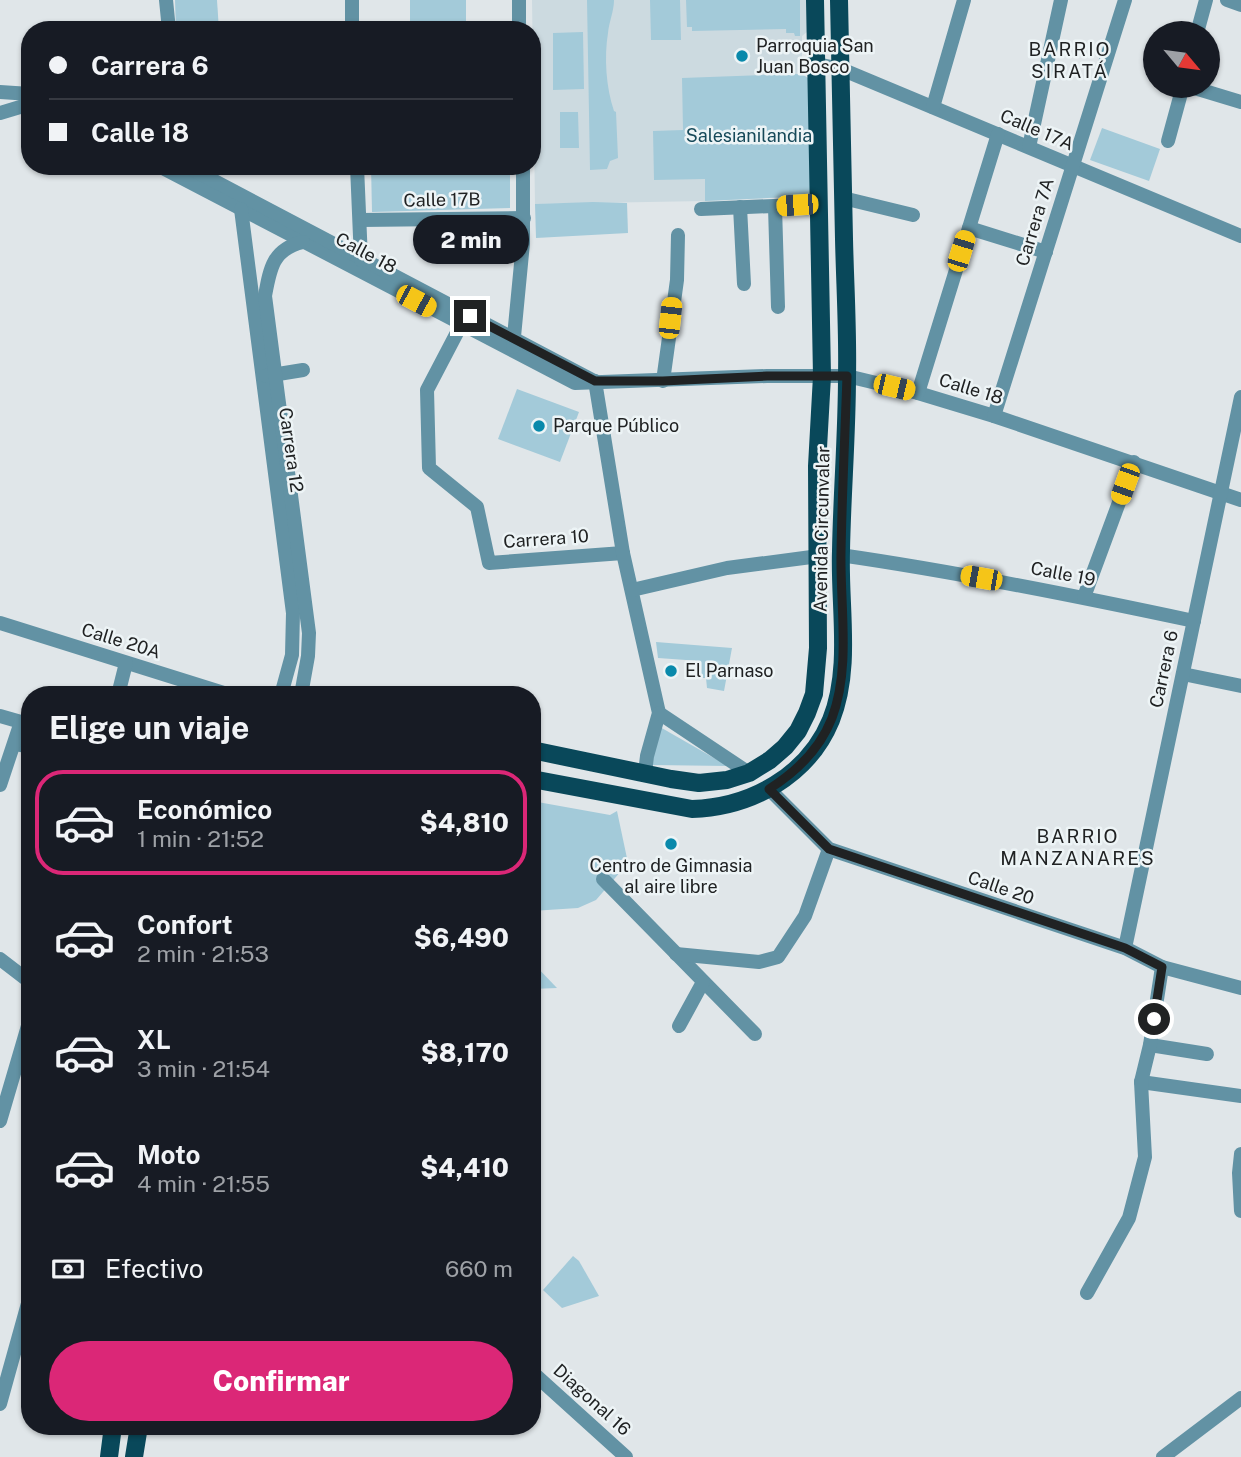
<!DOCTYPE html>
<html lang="es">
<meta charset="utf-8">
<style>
body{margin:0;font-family:"Public Sans",sans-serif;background:#242831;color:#f1f3f6;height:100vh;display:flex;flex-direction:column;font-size:26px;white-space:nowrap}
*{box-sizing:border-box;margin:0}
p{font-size:23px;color:#9ea1a6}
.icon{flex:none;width:38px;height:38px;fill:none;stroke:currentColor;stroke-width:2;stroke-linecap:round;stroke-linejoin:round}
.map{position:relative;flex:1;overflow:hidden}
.details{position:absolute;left:21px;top:686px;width:520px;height:749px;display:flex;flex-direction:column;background:#171b24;border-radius:28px;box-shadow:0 2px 5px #0004}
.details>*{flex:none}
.banner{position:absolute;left:21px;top:21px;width:520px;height:154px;border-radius:28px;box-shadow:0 2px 5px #0004;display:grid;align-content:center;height:154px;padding:0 28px;background:#171b24}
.needle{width:46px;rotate:119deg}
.tools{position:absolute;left:1143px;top:21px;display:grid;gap:14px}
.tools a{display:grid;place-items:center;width:77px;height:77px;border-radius:50%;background:#171b24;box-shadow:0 2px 5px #0004;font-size:35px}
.end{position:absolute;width:32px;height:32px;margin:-16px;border:9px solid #202223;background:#fff;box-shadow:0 0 0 4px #fff}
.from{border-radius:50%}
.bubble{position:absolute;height:49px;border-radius:24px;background:#171b24;box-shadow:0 2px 5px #0004;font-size:23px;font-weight:800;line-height:49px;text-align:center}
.car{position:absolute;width:21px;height:42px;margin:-21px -10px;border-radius:9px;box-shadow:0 0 5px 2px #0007;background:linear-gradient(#f5c518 24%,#345 0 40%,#f5c518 0 76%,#345 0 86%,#f5c518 0)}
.banner b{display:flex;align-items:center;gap:24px;height:66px;font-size:26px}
.banner b+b{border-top:2px solid #363941}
.banner i{width:18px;height:18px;background:#f1f3f6}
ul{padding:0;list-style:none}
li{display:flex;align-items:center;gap:21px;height:105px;margin:0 14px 10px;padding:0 14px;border:4px solid transparent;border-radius:28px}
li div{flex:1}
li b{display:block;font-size:26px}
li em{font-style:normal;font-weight:800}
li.current{border-color:#db2777}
li>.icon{width:63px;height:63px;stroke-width:1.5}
h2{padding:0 28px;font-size:32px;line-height:84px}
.pay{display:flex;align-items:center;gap:18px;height:77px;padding:0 28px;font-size:26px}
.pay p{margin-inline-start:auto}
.button{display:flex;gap:14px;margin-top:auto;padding:14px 28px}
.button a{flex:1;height:80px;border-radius:42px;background:#db2777;color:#fff;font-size:28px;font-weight:800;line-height:80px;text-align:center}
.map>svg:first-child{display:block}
.built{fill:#ccdae0}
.green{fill:#a3cad9}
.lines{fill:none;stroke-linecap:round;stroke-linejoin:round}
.minor{stroke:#6292a4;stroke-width:14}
.major{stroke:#09485a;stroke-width:18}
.route{stroke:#202223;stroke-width:9}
.poi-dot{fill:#0989ab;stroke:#edf4f6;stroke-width:2.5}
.labels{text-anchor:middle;stroke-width:5;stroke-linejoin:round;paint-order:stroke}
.poi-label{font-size:18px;fill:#202223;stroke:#edf4f6;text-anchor:start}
.street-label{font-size:18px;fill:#202223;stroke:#edf4f6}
.park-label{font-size:18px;fill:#164959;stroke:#edf4f6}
.neighbourhood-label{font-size:19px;letter-spacing:2px;fill:#202223;stroke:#edf4f6}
</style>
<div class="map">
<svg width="1241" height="1457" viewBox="0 0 1241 1457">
<rect width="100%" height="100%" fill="#e0e6e9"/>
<path class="built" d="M532 0H806L807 32 802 36V73L809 79 811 196 705 201 535 204Z"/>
<g class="green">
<path d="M175 0H217L219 30H176Z"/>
<path d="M410 0H466V30H434V22L410 23Z"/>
<path d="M587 0H614C614 11 609 22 608 33 604 57 606 88 614 111L616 112 618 158 610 161 607 169 590 170Z"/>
<path d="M650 0H680L681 40H651Z"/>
<path d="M686 0H800V36H795L794 33H786V29L692 31V27H687Z"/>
<path d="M583 32 584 89 553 90V33Z"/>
<path d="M793 74H802L809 79 811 196 705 201V179L654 180 653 131 683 130 682 78Z"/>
<path d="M560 112H578L579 148H560Z"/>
<path d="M1102 128 1160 149 1149 181 1090 160Z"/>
<path d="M371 166H510V208L372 212Z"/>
<path d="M593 202 627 203 628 233 536 238 535 204Z"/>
<path d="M517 389 579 412 560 462 498 439Z"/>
<path d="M656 642 732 648 724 691 707 688 706 678H699L700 661 658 658Z"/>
<path d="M660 727 728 766 652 765V747Z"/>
<path d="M532 801 610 815 617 811 628 863 596 900 578 908 532 911Z"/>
<path d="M532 962 557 988 532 989Z"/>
<path d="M573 1256 579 1261 599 1296 562 1308 543 1290Z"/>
</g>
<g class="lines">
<g class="minor">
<path d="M166 0 169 30"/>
<path d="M352 0V30"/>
<path d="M519 0V30"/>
<path d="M1227 0 1241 5"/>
<path d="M1197 33 1206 0"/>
<path d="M817 64 841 69 1241 236"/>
<path d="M1188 86 1241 102"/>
<path d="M0 92 30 94"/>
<path d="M933 107 964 0"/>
<path d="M0 113 30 104"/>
<path d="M1168 141 1183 86"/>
<path d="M1029 147 1061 0"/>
<path d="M159 166 575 383 767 376H847L918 393 994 416 1241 500"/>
<path d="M186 166 594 381"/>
<path d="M357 166 361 260"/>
<path d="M843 198 913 215"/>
<path d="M740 207 744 284"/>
<path d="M775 207 778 307"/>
<path d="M241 209 293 613 292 655 281 695"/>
<path d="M701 209 819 204"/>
<path d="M361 220 524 218"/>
<path d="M969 228 1046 252"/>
<path d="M461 325 427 390 429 468 477 507 489 563 623 553"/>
<path d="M513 347 523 243V166"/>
<path d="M266 376 303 370"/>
<path d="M595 381 623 553 659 713 647 756 645 773"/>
<path d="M663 381 677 280 678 235"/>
<path d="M918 393 998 134"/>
<path d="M994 416 1125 0"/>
<path d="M840 555C959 572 1077 596 1194 621"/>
<path d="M632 590 727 568 819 556"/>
<path d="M1084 597 1134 462"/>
<path d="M0 623 230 695"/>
<path d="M1183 674 1241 686"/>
<path d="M118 695 126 663"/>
<path d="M301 695 308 656 309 633 265 296C270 268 273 249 303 242"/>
<path d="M659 713 749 773"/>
<path d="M0 716 28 724"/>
<path d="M15 744 30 747"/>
<path d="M0 785 21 722"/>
<path d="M769 789 829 849 1125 948 1162 967 1241 988"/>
<path d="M603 879 755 1034"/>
<path d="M1125 948 1241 397"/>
<path d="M676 954 759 962 778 957 805 916 829 849"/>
<path d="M0 959 30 982"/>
<path d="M679 1026 703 982"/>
<path d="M1150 1045 1207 1054"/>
<path d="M1141 1082 1241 1096"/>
<path d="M0 1121 30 1019"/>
<path d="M1241 1154 1239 1173 1241 1211"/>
<path d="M1087 1293 1129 1218 1145 1157 1141 1082 1150 1045 1162 967"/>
<path d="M532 1372 626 1457"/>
<path d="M0 1404 30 1296"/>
<path d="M1163 1457 1241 1398"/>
</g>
<g class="major">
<path d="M532 750 671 779 699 783 727 780 749 773 770 760 785 747 798 731 807 713 814 694 818 648 817 466 822 376 815 0"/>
<path d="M532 779 692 809C751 807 808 776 831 720 852 668 839 606 841 551 842 493 847 435 847 376 848 331 845 284 844 239 842 159 841 80 839 0"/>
<path d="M109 1457 113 1426"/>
<path d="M134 1457 139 1426"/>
</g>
</g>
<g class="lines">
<path class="route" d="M470 316 595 381H663L767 376H847C845 435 842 494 841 553 840 607 851 667 832 718 820 749 796 772 769 789L829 849 1125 948 1162 967 1154 1019"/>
</g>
<g class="poi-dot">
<circle cx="742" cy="56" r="7"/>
<circle cx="539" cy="426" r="7"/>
<circle cx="671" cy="671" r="7"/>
<circle cx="671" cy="844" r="7"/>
</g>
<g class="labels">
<g class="poi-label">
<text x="756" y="52">Parroquia San<tspan x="756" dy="21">Juan Bosco</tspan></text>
<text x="553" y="432">Parque Público</text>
<text x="685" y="677">El Parnaso</text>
<text x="671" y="872" text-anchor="middle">Centro de Gimnasia<tspan x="671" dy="21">al aire libre</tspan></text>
</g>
<g class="street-label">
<text transform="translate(1037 130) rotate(23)" y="6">Calle 17A</text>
<text transform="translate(442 200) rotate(-1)" y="6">Calle 17B</text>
<text transform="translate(1035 222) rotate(-73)" y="6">Carrera 7A</text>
<text transform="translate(366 253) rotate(28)" y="6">Calle 18</text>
<text transform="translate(971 389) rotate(17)" y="6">Calle 18</text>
<text transform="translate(291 450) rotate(82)" y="6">Carrera 12</text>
<text transform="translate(822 529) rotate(-89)" y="6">Avenida Circunvalar</text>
<text transform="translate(546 539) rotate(-4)" y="6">Carrera 10</text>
<text transform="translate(1063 574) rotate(11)" y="6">Calle 19</text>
<text transform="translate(121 641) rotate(17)" y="6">Calle 20A</text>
<text transform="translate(1164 669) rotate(-78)" y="6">Carrera 6</text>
<text transform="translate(1001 888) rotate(19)" y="6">Calle 20</text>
<text transform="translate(592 1400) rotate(42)" y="6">Diagonal 16</text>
</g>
<g class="park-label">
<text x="749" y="142">Salesianilandia</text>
</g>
<g class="neighbourhood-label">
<text x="1070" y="56">BARRIO<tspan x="1070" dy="22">SIRATÁ</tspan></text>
<text x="1078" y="843">BARRIO<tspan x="1078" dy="22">MANZANARES</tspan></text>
</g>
</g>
</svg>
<div class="tools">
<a><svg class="needle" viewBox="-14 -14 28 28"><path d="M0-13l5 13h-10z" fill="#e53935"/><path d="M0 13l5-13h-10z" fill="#9ea1a6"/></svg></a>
</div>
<i class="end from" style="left:1154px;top:1019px"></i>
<i class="end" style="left:470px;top:316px"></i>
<div class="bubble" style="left:413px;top:215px;width:116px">2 min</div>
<i class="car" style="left:797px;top:205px;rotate:266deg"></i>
<i class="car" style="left:961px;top:251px;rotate:17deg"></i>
<i class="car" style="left:416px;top:301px;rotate:118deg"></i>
<i class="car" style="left:670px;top:318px;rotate:6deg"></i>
<i class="car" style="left:894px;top:387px;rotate:103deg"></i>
<i class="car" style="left:1125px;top:484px;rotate:200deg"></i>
<i class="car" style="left:981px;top:578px;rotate:280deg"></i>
<div class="banner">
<b><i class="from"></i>Carrera 6</b>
<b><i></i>Calle 18</b>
</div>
<section class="details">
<h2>Elige un viaje</h2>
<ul>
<li class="current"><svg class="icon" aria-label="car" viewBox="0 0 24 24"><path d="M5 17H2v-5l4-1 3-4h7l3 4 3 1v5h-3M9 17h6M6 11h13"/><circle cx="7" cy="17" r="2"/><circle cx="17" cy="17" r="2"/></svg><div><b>Económico</b><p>1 min · 21:52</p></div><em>$4,810</em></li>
<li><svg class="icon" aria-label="car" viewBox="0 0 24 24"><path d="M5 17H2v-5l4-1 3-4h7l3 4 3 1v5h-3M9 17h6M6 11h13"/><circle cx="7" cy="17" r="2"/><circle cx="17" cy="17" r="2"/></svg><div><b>Confort</b><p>2 min · 21:53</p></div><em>$6,490</em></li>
<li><svg class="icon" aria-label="car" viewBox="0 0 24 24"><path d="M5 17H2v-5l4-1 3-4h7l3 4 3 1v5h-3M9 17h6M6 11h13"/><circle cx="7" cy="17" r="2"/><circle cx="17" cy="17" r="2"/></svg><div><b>XL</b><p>3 min · 21:54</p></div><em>$8,170</em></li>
<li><svg class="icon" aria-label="car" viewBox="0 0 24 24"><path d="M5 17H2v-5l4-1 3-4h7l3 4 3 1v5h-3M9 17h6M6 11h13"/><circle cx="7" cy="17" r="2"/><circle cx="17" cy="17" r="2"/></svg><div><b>Moto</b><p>4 min · 21:55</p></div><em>$4,410</em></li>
</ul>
<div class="pay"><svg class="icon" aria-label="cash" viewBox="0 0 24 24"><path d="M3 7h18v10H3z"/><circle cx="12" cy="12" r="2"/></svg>Efectivo<p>660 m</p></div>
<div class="button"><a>Confirmar</a></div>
</section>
</div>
